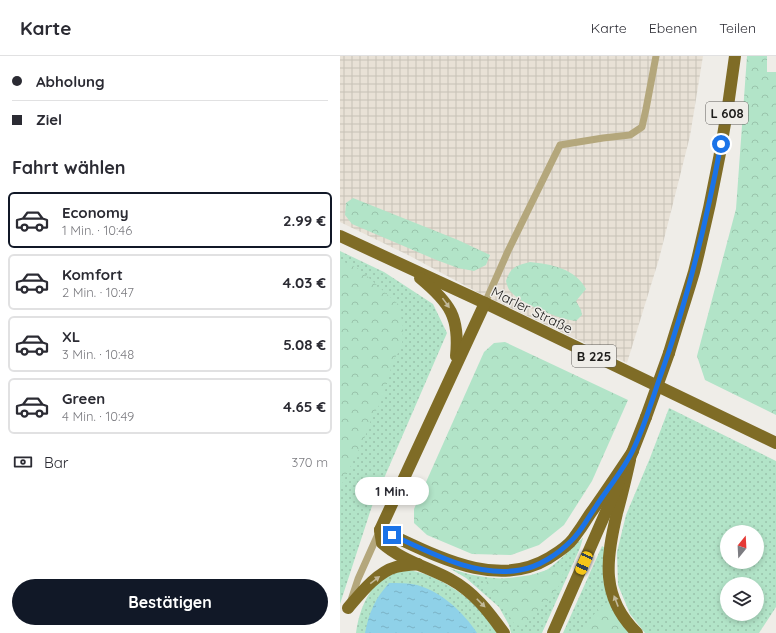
<!DOCTYPE html>
<html lang="de">
<meta charset="utf-8">
<style>
body{margin:0;font-family:Quicksand,sans-serif;background:#f7f7f7;color:#2b2b33;height:100vh;display:flex;flex-direction:column;font-size:15px;white-space:nowrap}
*{box-sizing:border-box;margin:0}
p{font-size:13px;color:#7c7c81}
.icon{flex:none;width:22px;height:22px;fill:none;stroke:currentColor;stroke-width:2;stroke-linecap:round;stroke-linejoin:round}
.map{position:relative;flex:1;overflow:hidden}
.sheet{display:flex;flex-direction:column;background:#fff;width:340px}
.sheet>*{flex:none}
.top-card{display:grid;align-content:center;height:88px;padding:0 12px;background:#fff}
.needle{width:26px;rotate:18deg}
.controls{position:absolute;left:380px;top:469px;display:grid;gap:8px}
.controls a{display:grid;place-items:center;width:44px;height:44px;border-radius:50%;background:#fff;box-shadow:0 2px 6px #0003;font-size:20px}
.end{position:absolute;width:18px;height:18px;margin:-9px;border:5px solid #1a73e8;background:#fff;box-shadow:0 0 0 2px #fff}
.from{border-radius:50%}
.bubble{position:absolute;height:28px;border-radius:14px;background:#fff;box-shadow:0 2px 6px #0003;font-size:13px;font-weight:800;line-height:28px;text-align:center}
.car{position:absolute;width:12px;height:24px;margin:-12px -6px;border-radius:5px;box-shadow:0 0 3px 1px #0007;background:linear-gradient(#f5c518 24%,#345 0 40%,#f5c518 0 76%,#345 0 86%,#f5c518 0)}
.top-card b{display:flex;align-items:center;gap:14px;height:38px;font-size:15px}
.top-card b+b{border-top:1px solid #e1e1e2}
.top-card i{width:10px;height:10px;background:#2b2b33}
ul{padding:0;list-style:none}
li{display:flex;align-items:center;gap:12px;height:56px;margin:0 8px 6px;padding:0 4px;border:2px solid #e1e1e2;border-radius:6px}
li div{flex:1}
li b{display:block;font-size:15px}
li em{font-style:normal;font-weight:800}
li.active{border-color:#111827}
li>.icon{width:36px;height:36px;stroke-width:1.5}
h2{padding:0 12px;font-size:18px;line-height:48px}
.pay{display:flex;align-items:center;gap:10px;height:44px;padding:0 12px;font-size:15px}
.pay p{margin-inline-start:auto}
.cta{display:flex;gap:8px;margin-top:auto;padding:8px 12px}
.cta a{flex:1;height:46px;border-radius:24px;background:#111827;color:#fff;font-size:16px;font-weight:800;line-height:46px;text-align:center}
header{display:flex;align-items:center;gap:24px;box-sizing:border-box;height:56px;padding:0 20px;background:#fff;border-bottom:1px solid #e1e1e2}
header strong{font-size:19px}
nav{display:flex;gap:22px;margin-inline-start:auto;font-size:14px}
main{display:flex;flex:1;min-height:0}
.map>svg:first-child{display:block}
.industrial{fill:url(#industrial-grid)}
.grass{fill:url(#grass-dots);fill-rule:evenodd}
.forest{fill:url(#forest-crowns)}
.water{fill:url(#water-ripples)}
.lines{fill:none;stroke-linecap:round;stroke-linejoin:round}
.lane{stroke:#b4a77c;stroke-width:7}
.primary{stroke:#7f6c26;stroke-width:12}
.primary-bridge{stroke:#7f6c26;stroke-width:12}
.oneway{fill:#c2b99a}
.route{stroke:#1a73e8;stroke-width:5}
.labels{text-anchor:middle;stroke-width:3;stroke-linejoin:round;paint-order:stroke}
.shield{fill:#efede8;stroke:#5d5b58;stroke-width:1}
.shield-label{font-size:13px;font-weight:bold;fill:#1e1d1b}
.street-label{font-size:14px;fill:#1e1d1b;stroke:#efede8}
</style>
<header>
<strong>Karte</strong>
<nav><a>Karte</a><a>Ebenen</a><a>Teilen</a></nav>
</header>
<main>
<section class="sheet">
<div class="top-card">
<b><i class="from"></i>Abholung</b>
<b><i></i>Ziel</b>
</div>
<h2>Fahrt wählen</h2>
<ul>
<li class="active"><svg class="icon" aria-label="car" viewBox="0 0 24 24"><path d="M5 17H2v-5l4-1 3-4h7l3 4 3 1v5h-3M9 17h6M6 11h13"/><circle cx="7" cy="17" r="2"/><circle cx="17" cy="17" r="2"/></svg><div><b>Economy</b><p>1 Min. · 10:46</p></div><em>2.99 €</em></li>
<li><svg class="icon" aria-label="car" viewBox="0 0 24 24"><path d="M5 17H2v-5l4-1 3-4h7l3 4 3 1v5h-3M9 17h6M6 11h13"/><circle cx="7" cy="17" r="2"/><circle cx="17" cy="17" r="2"/></svg><div><b>Komfort</b><p>2 Min. · 10:47</p></div><em>4.03 €</em></li>
<li><svg class="icon" aria-label="car" viewBox="0 0 24 24"><path d="M5 17H2v-5l4-1 3-4h7l3 4 3 1v5h-3M9 17h6M6 11h13"/><circle cx="7" cy="17" r="2"/><circle cx="17" cy="17" r="2"/></svg><div><b>XL</b><p>3 Min. · 10:48</p></div><em>5.08 €</em></li>
<li><svg class="icon" aria-label="car" viewBox="0 0 24 24"><path d="M5 17H2v-5l4-1 3-4h7l3 4 3 1v5h-3M9 17h6M6 11h13"/><circle cx="7" cy="17" r="2"/><circle cx="17" cy="17" r="2"/></svg><div><b>Green</b><p>4 Min. · 10:49</p></div><em>4.65 €</em></li>
</ul>
<div class="pay"><svg class="icon" aria-label="cash" viewBox="0 0 24 24"><path d="M3 7h18v10H3z"/><circle cx="12" cy="12" r="2"/></svg>Bar<p>370 m</p></div>
<div class="cta"><a>Bestätigen</a></div>
</section>
<div class="map">
<svg width="436" height="577" viewBox="0 0 436 577">
<defs>
<pattern id="industrial-grid" width="8" height="8" patternUnits="userSpaceOnUse"><rect width="8" height="8" fill="#e8e1d6"/><path d="M0 4h8M4 0v8" fill="none" stroke="#c7c1b7"/></pattern>
<pattern id="grass-dots" width="8" height="8" patternUnits="userSpaceOnUse"><rect width="8" height="8" fill="#b2e4c8"/><path d="M2 2h.1M6 6h.1" fill="none" stroke="#99c3ab" stroke-width="1.8" stroke-linecap="round"/></pattern>
<pattern id="forest-crowns" width="20" height="18" patternUnits="userSpaceOnUse"><rect width="20" height="18" fill="#b2e4c8"/><path d="M2 6a3 3 0 1 1 6 0M12 15a3 3 0 1 1 6 0" fill="none" stroke="#99c3ab"/></pattern>
<pattern id="water-ripples" width="26" height="14" patternUnits="userSpaceOnUse"><rect width="26" height="14" fill="#8fd1e8"/><path d="M2 4q2-2 4 0t4 0M15 11q2-2 4 0t4 0" fill="none" stroke="#7bb3c6"/></pattern>
</defs>
<rect width="100%" height="100%" fill="#efede8"/>
<path class="industrial" d="M0 0H363L350 80 319 203 287 307 139 237 70 200 0 166Z"/>
<g class="grass">
<path d="M0 195 44 216 93 248 107 277 32 450 0 548Z"/>
<path d="M329 352 436 405V551L419 577H305L290 558 278 529 277 496 286 459 310 402ZM387 476H417V506H387ZM387 528H417V558H387Z"/>
<path d="M243 482 240 492 202 577H171L169 569 159 551 126 522 109 512C119 515 129 519 139 520 159 524 190 524 208 513 221 504 231 492 243 482Z"/>
<path d="M262 490 265 492 263 509 264 527 289 577H223Z"/>
<path d="M59 515C65 515 72 514 78 516 105 523 145 550 157 577H16C18 561 24 542 35 530 41 523 51 519 59 515Z"/>
</g>
<g class="forest">
<path d="M407 0H427V16H436V359L365 324 357 300 396 153Z"/>
<path d="M13 142 118 184 150 199 146 209 134 215 118 212 94 203 12 168 5 159 6 147Z"/>
<path d="M0 204 19 213 59 249 63 271 62 291 53 305 43 342 31 364 25 381 0 432Z"/>
<path d="M190 206C211 208 236 213 246 233L236 245 241 254 242 259 236 265C219 263 183 249 171 236 168 233 167 229 166 225 171 211 175 210 190 206Z"/>
<path d="M165 286 288 344 252 425 224 469 199 489 171 499 132 498 87 479 74 467V453L144 296 154 287Z"/>
<path d="M224 510 222 524 215 537 192 561 181 570 175 569C165 553 156 541 142 529L147 525 191 519 207 514Z"/>
<path d="M270 547 289 577H239L260 551Z"/>
</g>
<path class="water" d="M49 527C58 527 68 527 77 529 102 536 123 556 137 577H25C29 556 35 543 49 527Z"/>
<g class="lines">
<g class="lane">
<path d="M145 247 168 195 220 89 263 82 290 79 302 71 306 53 316 0"/>
<path d="M11 544 18 523 39 476"/>
</g>
<g class="primary">
<path d="M0 180 145 247 436 387"/>
<path d="M80 222C110 247 120 261 116 300"/>
<path d="M145 247 40 474 42 487C61 504 87 511 110 523 134 536 149 556 164 577"/>
<path d="M329 297C337 270 346 243 354 216 372 145 386 72 395 0"/>
<path d="M290 402 306 361"/>
<path d="M290 404C286 422 282 439 277 457 266 503 260 541 297 577"/>
<path d="M40 474C92 497 154 535 209 502 217 497 227 491 233 483 239 475 245 466 250 458 265 437 279 416 293 395"/>
<path d="M8 552C20 538 37 516 56 511 63 509 71 509 78 508"/>
<path d="M213 577 279 426"/>
</g>
<path class="primary-bridge" d="M306 361 329 297"/>
</g>
<defs><path id="oneway-solid" d="M-6-.8H1V-3.2L6.5 0L1 3.2V.8H-6Z"/></defs>
<g class="oneway">
<use href="#oneway-solid" transform="translate(106 247) rotate(54)"/>
<use href="#oneway-solid" transform="translate(35 524) rotate(-37)"/>
<use href="#oneway-solid" transform="translate(276 545) rotate(-111)"/>
<use href="#oneway-solid" transform="translate(141 547) rotate(45)"/>
</g>
<g class="lines">
<path class="route" d="M52 479C91 497 136 522 180 514 199 511 218 498 231 485 241 476 247 463 255 452 267 433 283 415 293 394 304 372 311 347 319 324 347 247 366 168 381 88"/>
</g>
<g class="labels">
<g class="shield">
<rect x="366" y="46" width="42" height="22" rx="3"/>
<rect x="232" y="289" width="44" height="22" rx="3"/>
</g>
<g class="shield-label">
<text x="387" y="62">L 608</text>
<text x="254" y="305">B 225</text>
</g>
<g class="street-label">
<text transform="translate(192 254) rotate(26)" y="5">Marler Straße</text>
</g>
</g>
</svg>
<div class="controls">
<a><svg class="needle" viewBox="-14 -14 28 28"><path d="M0-13l5 13h-10z" fill="#e53935"/><path d="M0 13l5-13h-10z" fill="#7c7c81"/></svg></a>
<a><svg class="icon" aria-label="layers" viewBox="0 0 24 24"><path d="M12 4l9 5-9 5-9-5zM3 14l9 5 9-5"/></svg></a>
</div>
<i class="end from" style="left:381px;top:88px"></i>
<i class="end" style="left:52px;top:479px"></i>
<div class="bubble" style="left:15px;top:421px;width:74px">1 Min.</div>
<i class="car" style="left:244px;top:507px;rotate:204deg"></i>
</div>
</main>
